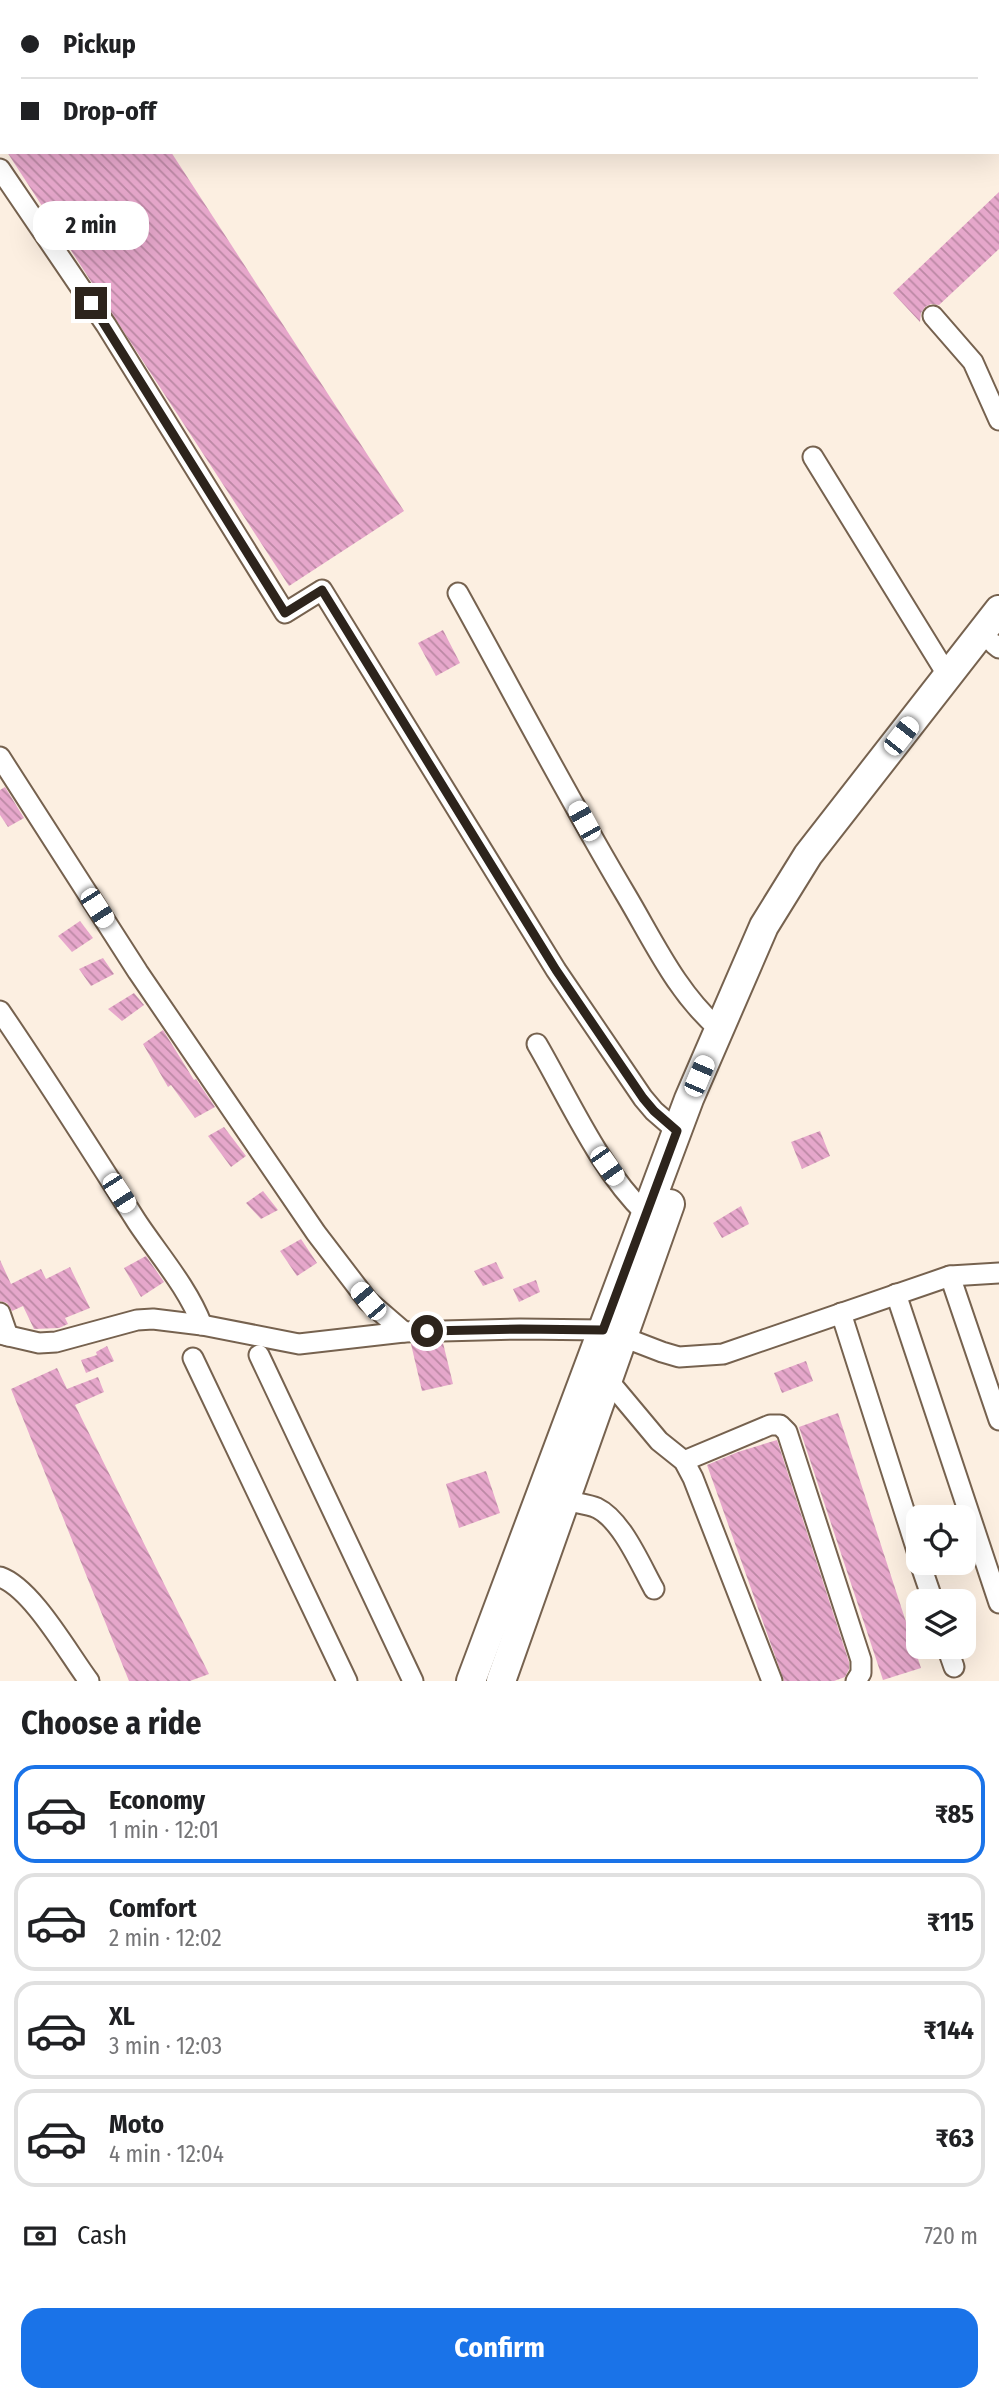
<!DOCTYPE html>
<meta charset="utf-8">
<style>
body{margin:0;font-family:"Fira Sans Condensed",sans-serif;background:#f2f2f2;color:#202124;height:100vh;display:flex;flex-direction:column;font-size:26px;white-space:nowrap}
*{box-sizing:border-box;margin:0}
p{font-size:23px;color:#757577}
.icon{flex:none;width:38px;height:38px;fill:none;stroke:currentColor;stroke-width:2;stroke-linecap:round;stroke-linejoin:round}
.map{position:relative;height:1681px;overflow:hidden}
.details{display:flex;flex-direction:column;background:#fff;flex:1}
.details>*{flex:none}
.hud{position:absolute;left:0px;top:0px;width:999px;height:154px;box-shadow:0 7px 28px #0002;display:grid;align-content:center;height:154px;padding:0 21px;background:#fff}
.buttons{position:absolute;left:906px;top:1505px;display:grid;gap:14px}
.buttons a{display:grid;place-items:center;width:70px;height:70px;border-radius:14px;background:#fff;box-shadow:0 7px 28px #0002;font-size:35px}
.end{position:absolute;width:32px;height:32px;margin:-16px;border:9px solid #2d241c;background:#fff;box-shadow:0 0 0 4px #fff}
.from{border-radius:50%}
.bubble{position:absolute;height:49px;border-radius:21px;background:#fff;box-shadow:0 7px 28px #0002;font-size:23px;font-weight:700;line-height:49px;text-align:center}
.car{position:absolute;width:21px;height:42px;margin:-21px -10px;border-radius:9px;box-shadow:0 0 5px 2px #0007;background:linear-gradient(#fff 24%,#345 0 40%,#fff 0 76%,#345 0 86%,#fff 0)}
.hud b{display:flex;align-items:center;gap:24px;height:66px;font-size:26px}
.hud b+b{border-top:2px solid #e0e0e0}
.hud i{width:18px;height:18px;background:#202124}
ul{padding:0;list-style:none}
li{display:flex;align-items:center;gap:21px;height:98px;margin:0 14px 10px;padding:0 7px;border:4px solid #e0e0e0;border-radius:21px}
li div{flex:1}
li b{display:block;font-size:26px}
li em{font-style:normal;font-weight:700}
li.on{border-color:#1a73e8}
li>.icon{width:63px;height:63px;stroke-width:1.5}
h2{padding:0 21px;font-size:32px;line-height:84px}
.pay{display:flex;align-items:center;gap:18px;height:77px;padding:0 21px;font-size:26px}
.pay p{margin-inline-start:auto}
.cta{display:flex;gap:14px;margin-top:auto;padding:14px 21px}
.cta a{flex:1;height:80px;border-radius:21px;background:#1a73e8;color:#fff;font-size:28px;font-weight:700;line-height:80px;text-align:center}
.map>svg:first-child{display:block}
.building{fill:url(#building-back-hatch)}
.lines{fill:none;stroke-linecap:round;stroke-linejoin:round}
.minor-casing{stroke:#76624f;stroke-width:23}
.highway-casing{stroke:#76624f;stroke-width:32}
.minor{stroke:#fff;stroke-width:19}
.highway{stroke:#fff;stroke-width:28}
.route{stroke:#2d241c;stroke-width:9}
</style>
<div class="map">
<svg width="999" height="1681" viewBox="0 0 999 1681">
<defs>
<pattern id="building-back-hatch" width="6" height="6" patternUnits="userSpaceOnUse" patternTransform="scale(1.75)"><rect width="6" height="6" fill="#e6a7cb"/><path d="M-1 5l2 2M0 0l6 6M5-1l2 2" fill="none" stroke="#bb88a4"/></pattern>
</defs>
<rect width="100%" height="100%" fill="#fcefe1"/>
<g class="building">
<path d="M7 152H171L404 511 289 586Z"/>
<path d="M999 192V249L939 305 931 304 925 307 921 313 920 322 893 293Z"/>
<path d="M443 630 460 663 436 676 418 643Z"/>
<path d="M5 787 24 818 8 827 0 815V790Z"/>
<path d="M80 921 93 938 72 952 58 936Z"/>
<path d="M103 958 114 974 91 986 79 969Z"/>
<path d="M134 993 144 1005 122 1021 108 1009Z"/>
<path d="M163 1030 194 1080 196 1079 215 1107 195 1118 171 1085 168 1087 143 1044Z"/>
<path d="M224 1127 246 1156 231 1167 208 1136Z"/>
<path d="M820 1131 830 1156 802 1169 791 1142Z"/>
<path d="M263 1191 278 1210 261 1219 246 1203Z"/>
<path d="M741 1206 749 1224 722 1238 713 1223Z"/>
<path d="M301 1239 317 1263 297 1276 280 1251Z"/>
<path d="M146 1256 164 1282 141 1297 124 1268Z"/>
<path d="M0 1260 11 1284 41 1269 46 1279 70 1267 90 1308 65 1318 68 1324 59 1328 34 1329 23 1306 12 1311 7 1303 0 1301Z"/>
<path d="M496 1262 504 1278 483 1286 474 1271Z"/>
<path d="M536 1280 540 1292 519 1302 513 1289Z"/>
<path d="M443 1343 453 1384 422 1391 411 1344Z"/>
<path d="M107 1346 114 1361 86 1373 81 1360 97 1355 96 1352Z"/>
<path d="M806 1361 813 1381 782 1393 774 1373Z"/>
<path d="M57 1368 67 1389 98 1377 104 1392 75 1405 209 1674 190 1681H129L11 1389Z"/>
<path d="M838 1413 921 1668 883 1680 799 1427Z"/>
<path d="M777 1440 849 1662V1669L845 1677 834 1681H784L707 1465 738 1452Z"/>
<path d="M486 1471 500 1513 459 1528 446 1484Z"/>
</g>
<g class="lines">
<g class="minor-casing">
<g id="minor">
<path d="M0 169 106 325 285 613 322 590 556 970 643 1098 654 1111 677 1131"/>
<path d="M933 316 973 362 999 420"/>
<path d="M813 457 948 676"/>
<path d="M458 593C514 694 567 796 626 895 654 942 677 993 719 1029"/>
<path d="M994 644 999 648"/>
<path d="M0 757 138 972 316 1233 368 1301 404 1332"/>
<path d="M0 1011C47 1080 92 1151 137 1222 159 1255 188 1288 202 1325"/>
<path d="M537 1044C569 1099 600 1170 646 1214"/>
<path d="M950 1276 999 1420"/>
<path d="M896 1294 999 1603"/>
<path d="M0 1313 8 1336"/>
<path d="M841 1313 919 1557"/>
<path d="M0 1334 39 1343 56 1342 137 1320 153 1319 202 1325 299 1344 404 1332 520 1329 603 1330"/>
<path d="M623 1337 662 1352 679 1357 723 1354 950 1276 999 1273"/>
<path d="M259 1355 413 1681"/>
<path d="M193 1358 347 1681"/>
<path d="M608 1380 659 1441 684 1461 693 1478 772 1681"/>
<path d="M684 1461 770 1425H780L787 1432 861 1660V1673L856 1681"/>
<path d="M565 1500C575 1503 588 1504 597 1508 622 1520 641 1566 654 1589"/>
<path d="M920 1563 933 1601"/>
<path d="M0 1577C32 1588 68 1653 89 1681"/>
<path d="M947 1647 954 1667"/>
</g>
</g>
<g class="highway-casing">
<g id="highway">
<path d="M471 1681 689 1099 764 926 808 855 999 610"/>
<path d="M501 1681 670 1204"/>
</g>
</g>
<use href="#minor" class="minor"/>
<use href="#highway" class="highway"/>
</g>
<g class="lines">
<path class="route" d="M91 303 285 613 322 590 556 970 643 1098 654 1111 677 1131 603 1330 520 1329 427 1331"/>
</g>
</svg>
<div class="buttons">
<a><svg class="icon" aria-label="locate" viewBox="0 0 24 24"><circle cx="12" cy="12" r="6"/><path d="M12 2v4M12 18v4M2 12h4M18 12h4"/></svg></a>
<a><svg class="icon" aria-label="layers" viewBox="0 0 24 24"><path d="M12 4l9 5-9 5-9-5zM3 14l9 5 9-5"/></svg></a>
</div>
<i class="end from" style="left:427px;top:1331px"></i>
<i class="end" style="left:91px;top:303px"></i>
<div class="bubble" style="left:33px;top:201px;width:116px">2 min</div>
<i class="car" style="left:901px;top:736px;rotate:38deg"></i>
<i class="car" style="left:584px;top:821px;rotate:331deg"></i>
<i class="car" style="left:97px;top:908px;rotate:147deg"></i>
<i class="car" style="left:699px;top:1076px;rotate:23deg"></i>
<i class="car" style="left:607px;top:1166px;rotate:145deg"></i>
<i class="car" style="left:119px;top:1193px;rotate:147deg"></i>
<i class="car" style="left:368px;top:1301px;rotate:320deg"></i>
<div class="hud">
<b><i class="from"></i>Pickup</b>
<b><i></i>Drop-off</b>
</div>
</div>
<section class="details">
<h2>Choose a ride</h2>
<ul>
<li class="on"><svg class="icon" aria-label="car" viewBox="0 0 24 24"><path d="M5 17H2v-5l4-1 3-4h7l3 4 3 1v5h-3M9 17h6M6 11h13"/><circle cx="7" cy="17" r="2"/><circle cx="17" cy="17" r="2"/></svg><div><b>Economy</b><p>1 min · 12:01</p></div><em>₹85</em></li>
<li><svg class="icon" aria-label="car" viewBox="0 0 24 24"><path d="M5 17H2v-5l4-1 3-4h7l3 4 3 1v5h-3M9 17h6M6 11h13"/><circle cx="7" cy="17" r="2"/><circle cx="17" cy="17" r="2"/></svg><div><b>Comfort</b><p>2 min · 12:02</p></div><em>₹115</em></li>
<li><svg class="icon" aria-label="car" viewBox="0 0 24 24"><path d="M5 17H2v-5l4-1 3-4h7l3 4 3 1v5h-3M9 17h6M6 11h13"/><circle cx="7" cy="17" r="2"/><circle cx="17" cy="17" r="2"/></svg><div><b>XL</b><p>3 min · 12:03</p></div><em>₹144</em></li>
<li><svg class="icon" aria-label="car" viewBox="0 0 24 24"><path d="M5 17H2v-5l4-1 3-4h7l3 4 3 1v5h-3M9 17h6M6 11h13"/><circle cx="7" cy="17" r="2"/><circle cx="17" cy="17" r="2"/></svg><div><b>Moto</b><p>4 min · 12:04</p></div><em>₹63</em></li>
</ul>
<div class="pay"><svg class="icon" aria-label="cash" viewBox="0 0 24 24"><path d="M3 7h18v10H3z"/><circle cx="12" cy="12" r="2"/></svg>Cash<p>720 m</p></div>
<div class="cta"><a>Confirm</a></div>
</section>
